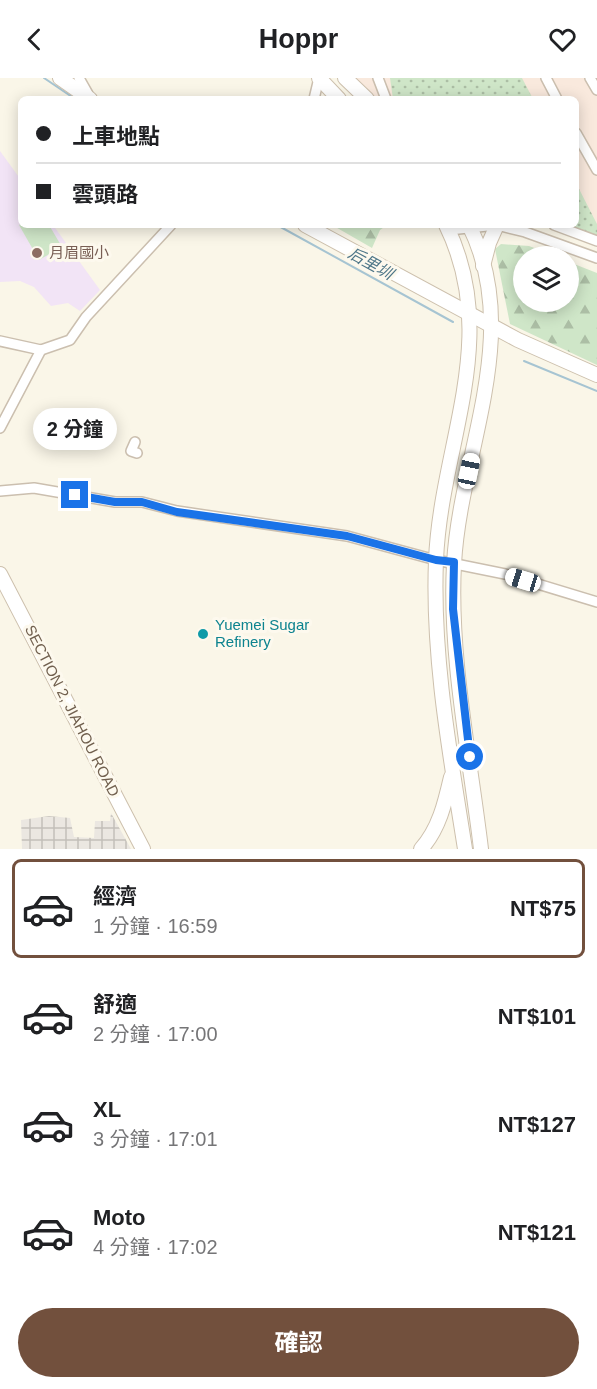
<!DOCTYPE html>
<html lang="zh-TW">
<meta charset="utf-8">
<style>
body{margin:0;font-family:Arial,"Noto Sans TC",sans-serif;background:#f6f6f6;color:#202124;height:100vh;display:flex;flex-direction:column;font-size:22px;white-space:nowrap}
*{box-sizing:border-box;margin:0}
p{font-size:20px;color:#757577}
.icon{flex:none;width:33px;height:33px;fill:none;stroke:currentColor;stroke-width:2;stroke-linecap:round;stroke-linejoin:round}
.map{position:relative;height:771px;overflow:hidden}
.sheet{display:flex;flex-direction:column;background:#fff;flex:1}
.sheet>*{flex:none}
.banner{position:absolute;left:18px;top:18px;width:561px;height:132px;border-radius:9px;box-shadow:0 3px 15px #0003;display:grid;align-content:center;height:132px;padding:0 18px;background:#fff}
.controls{position:absolute;left:513px;top:168px;display:grid;gap:12px}
.controls a{display:grid;place-items:center;width:66px;height:66px;border-radius:50%;background:#fff;box-shadow:0 3px 15px #0003;font-size:30px}
.end{position:absolute;width:27px;height:27px;margin:-14px;border:8px solid #1a73e8;background:#fff;box-shadow:0 0 0 3px #fff}
.from{border-radius:50%}
.bubble{position:absolute;height:42px;border-radius:21px;background:#fff;box-shadow:0 3px 15px #0003;font-size:20px;font-weight:700;line-height:42px;text-align:center}
.car{position:absolute;width:18px;height:36px;margin:-18px -9px;border-radius:8px;box-shadow:0 0 4px 2px #0007;background:linear-gradient(#fff 24%,#345 0 40%,#fff 0 76%,#345 0 86%,#fff 0)}
.banner b{display:flex;align-items:center;gap:21px;height:57px;font-size:22px}
.banner b+b{border-top:2px solid #e0e0e0}
.banner i{width:15px;height:15px;background:#202124}
ul{padding:10px 0 0;list-style:none}
li{display:flex;align-items:center;gap:18px;height:99px;margin:0 12px 9px;padding:0 6px;border:3px solid transparent;border-radius:9px}
li div{flex:1}
li b{display:block;font-size:22px}
li em{font-style:normal;font-weight:700}
li.selected{border-color:#72503d}
li>.icon{width:54px;height:54px;stroke-width:1.5}
.primary-button{display:flex;gap:12px;margin-top:auto;padding:12px 18px}
.primary-button a{flex:1;height:69px;border-radius:36px;background:#72503d;color:#fff;font-size:24px;font-weight:700;line-height:69px;text-align:center}
header{display:flex;justify-content:space-between;align-items:center;height:78px;padding:0 18px;background:#fff;font-size:27px;font-weight:700}
.map>svg:first-child{display:block}
.commercial{fill:#f9e9dd}
.industrial{fill:url(#industrial-grid)}
.education{fill:#f2e4f6}
.grass{fill:url(#grass-dots)}
.forest{fill:url(#forest-firs)}
.pitch{fill:#cfe6c8}
.lines{fill:none;stroke-linecap:round;stroke-linejoin:round}
.stream{stroke:#a6c4d2;stroke-width:2}
.street-casing{stroke:#cbbfaf;stroke-width:12}
.secondary-casing{stroke:#cdc0ad;stroke-width:16}
.street{stroke:#fff;stroke-width:9}
.secondary{stroke:#fff;stroke-width:14}
.route{stroke:#1a73e8;stroke-width:8}
.education-dot{fill:#8d6e63;stroke:#fdf9ee;stroke-width:2}
.culture-dot{fill:#0f9aa8;stroke:#fdf9ee;stroke-width:2}
.labels{text-anchor:middle;stroke-width:6;stroke-linejoin:round;paint-order:stroke}
.education-label{font-size:15px;fill:#785e54;stroke:#fdf9ee;text-anchor:start}
.culture-label{font-size:15px;fill:#0d838f;stroke:#fdf9ee;text-anchor:start}
.street-label{font-size:15px;fill:#71604f;stroke:#fdf9ee}
.water-label{font-size:16px;font-style:italic;fill:#4e7688;stroke:#fdf9ee}
</style>
<header><svg class="icon" aria-label="back" viewBox="0 0 24 24"><path d="M15 5l-7 7 7 7"/></svg>Hoppr<svg class="icon" aria-label="heart" viewBox="0 0 24 24"><path d="M12 20l-8-8c-3-5 5-10 8-4 3-6 11-1 8 4z"/></svg></header>
<div class="map">
<svg width="597" height="771" viewBox="0 0 597 771">
<defs>
<pattern id="industrial-grid" width="8" height="8" patternUnits="userSpaceOnUse" patternTransform="scale(1.5)"><rect width="8" height="8" fill="#ebe7e1"/><path d="M0 4h8M4 0v8" fill="none" stroke="#c3bfb9"/></pattern>
<pattern id="grass-dots" width="8" height="8" patternUnits="userSpaceOnUse" patternTransform="scale(1.5)"><rect width="8" height="8" fill="#cfe6c8"/><path d="M2 2h.1M6 6h.1" fill="none" stroke="#acbea5" stroke-width="1.8" stroke-linecap="round"/></pattern>
<pattern id="forest-firs" width="22" height="20" patternUnits="userSpaceOnUse" patternTransform="scale(1.5)"><rect width="22" height="20" fill="#cfe6c8"/><path d="M5 1l3.5 6h-7zM16 11l3.5 6h-7z" fill="#acbea5"/></pattern>
</defs>
<rect width="100%" height="100%" fill="#faf6e8"/>
<path class="commercial" d="M351 0H597V161L576 147V21H373Z"/>
<path class="industrial" d="M111 735 131 771H22L21 742 49 738 70 740 74 759 94 760 95 743H110Z"/>
<path class="education" d="M0 73 21 102V147H53L100 212 80 233 68 225 51 228 34 209 20 203 0 204Z"/>
<g class="grass">
<path d="M390 0H522L533 21H393Z"/>
<path d="M576 105 597 146V160L564 147H576Z"/>
</g>
<g class="forest">
<path d="M332 147H387L380 152 372 170Z"/>
<path d="M501 166 529 168 556 178H524V224H568L569 184 597 195V287L510 246 495 171Z"/>
</g>
<path class="pitch" d="M21 146 49 147 62 169 39 182 19 147Z"/>
<g class="lines">
<g class="stream">
<path d="M44 0 75 21"/>
<path d="M277 147 453 244"/>
<path d="M524 283 597 313"/>
</g>
<g class="street-casing">
<g id="street">
<path d="M79 0 88 16"/>
<path d="M378 0 386 21"/>
<path d="M546 0 557 21"/>
<path d="M590 0 597 12"/>
<path d="M314 21 319 0"/>
<path d="M576 55 597 92"/>
<path d="M554 147 597 163"/>
<path d="M449 152 497 147 525 154 597 180"/>
<path d="M0 263 41 272 70 262 86 239 171 147"/>
<path d="M0 350 41 272"/>
<path d="M135 364 131 373 137 375"/>
<path d="M0 413 34 410 115 424H142L177 433 347 458 436 482 505 496 597 524"/>
</g>
</g>
<g class="secondary-casing">
<g id="secondary">
<path d="M60 0 90 21"/>
<path d="M319 0 339 21"/>
<path d="M345 0 367 21"/>
<path d="M305 147 518 262 597 297"/>
<path d="M446 147C502 261 441 365 436 482 432 578 450 676 465 771"/>
<path d="M469 147C524 257 460 374 454 486 449 578 470 679 481 771"/>
<path d="M483 188 489 165 497 147"/>
<path d="M0 496 143 771"/>
<path d="M421 771C439 751 445 725 451 699"/>
</g>
</g>
<use href="#street" class="street"/>
<use href="#secondary" class="secondary"/>
</g>
<g class="lines">
<path class="route" d="M75 417 115 424H142L177 434 347 458 436 482 454 484 453 531 470 679"/>
</g>
<circle class="education-dot" cx="37" cy="175" r="6"/>
<circle class="culture-dot" cx="203" cy="556" r="6"/>
<g class="labels">
<g class="education-label">
<text x="49" y="180">月眉國小</text>
</g>
<g class="culture-label">
<text x="215" y="552">Yuemei Sugar<tspan x="215" dy="17">Refinery</tspan></text>
</g>
<g class="street-label">
<text transform="translate(72 633) rotate(63)" y="5">SECTION 2, JIAHOU ROAD</text>
</g>
<g class="water-label">
<text transform="translate(371 185) rotate(29)" y="6">后里圳</text>
</g>
</g>
</svg>
<div class="controls">
<a><svg class="icon" aria-label="layers" viewBox="0 0 24 24"><path d="M12 4l9 5-9 5-9-5zM3 14l9 5 9-5"/></svg></a>
</div>
<i class="end from" style="left:470px;top:679px"></i>
<i class="end" style="left:75px;top:417px"></i>
<div class="bubble" style="left:33px;top:330px;width:84px">2 分鐘</div>
<i class="car" style="left:469px;top:393px;rotate:12deg"></i>
<i class="car" style="left:523px;top:502px;rotate:287deg"></i>
<div class="banner">
<b><i class="from"></i>上車地點</b>
<b><i></i>雲頭路</b>
</div>
</div>
<section class="sheet">
<ul>
<li class="selected"><svg class="icon" aria-label="car" viewBox="0 0 24 24"><path d="M5 17H2v-5l4-1 3-4h7l3 4 3 1v5h-3M9 17h6M6 11h13"/><circle cx="7" cy="17" r="2"/><circle cx="17" cy="17" r="2"/></svg><div><b>經濟</b><p>1 分鐘 · 16:59</p></div><em>NT$75</em></li>
<li><svg class="icon" aria-label="car" viewBox="0 0 24 24"><path d="M5 17H2v-5l4-1 3-4h7l3 4 3 1v5h-3M9 17h6M6 11h13"/><circle cx="7" cy="17" r="2"/><circle cx="17" cy="17" r="2"/></svg><div><b>舒適</b><p>2 分鐘 · 17:00</p></div><em>NT$101</em></li>
<li><svg class="icon" aria-label="car" viewBox="0 0 24 24"><path d="M5 17H2v-5l4-1 3-4h7l3 4 3 1v5h-3M9 17h6M6 11h13"/><circle cx="7" cy="17" r="2"/><circle cx="17" cy="17" r="2"/></svg><div><b>XL</b><p>3 分鐘 · 17:01</p></div><em>NT$127</em></li>
<li><svg class="icon" aria-label="car" viewBox="0 0 24 24"><path d="M5 17H2v-5l4-1 3-4h7l3 4 3 1v5h-3M9 17h6M6 11h13"/><circle cx="7" cy="17" r="2"/><circle cx="17" cy="17" r="2"/></svg><div><b>Moto</b><p>4 分鐘 · 17:02</p></div><em>NT$121</em></li>
</ul>
<div class="primary-button"><a>確認</a></div>
</section>
